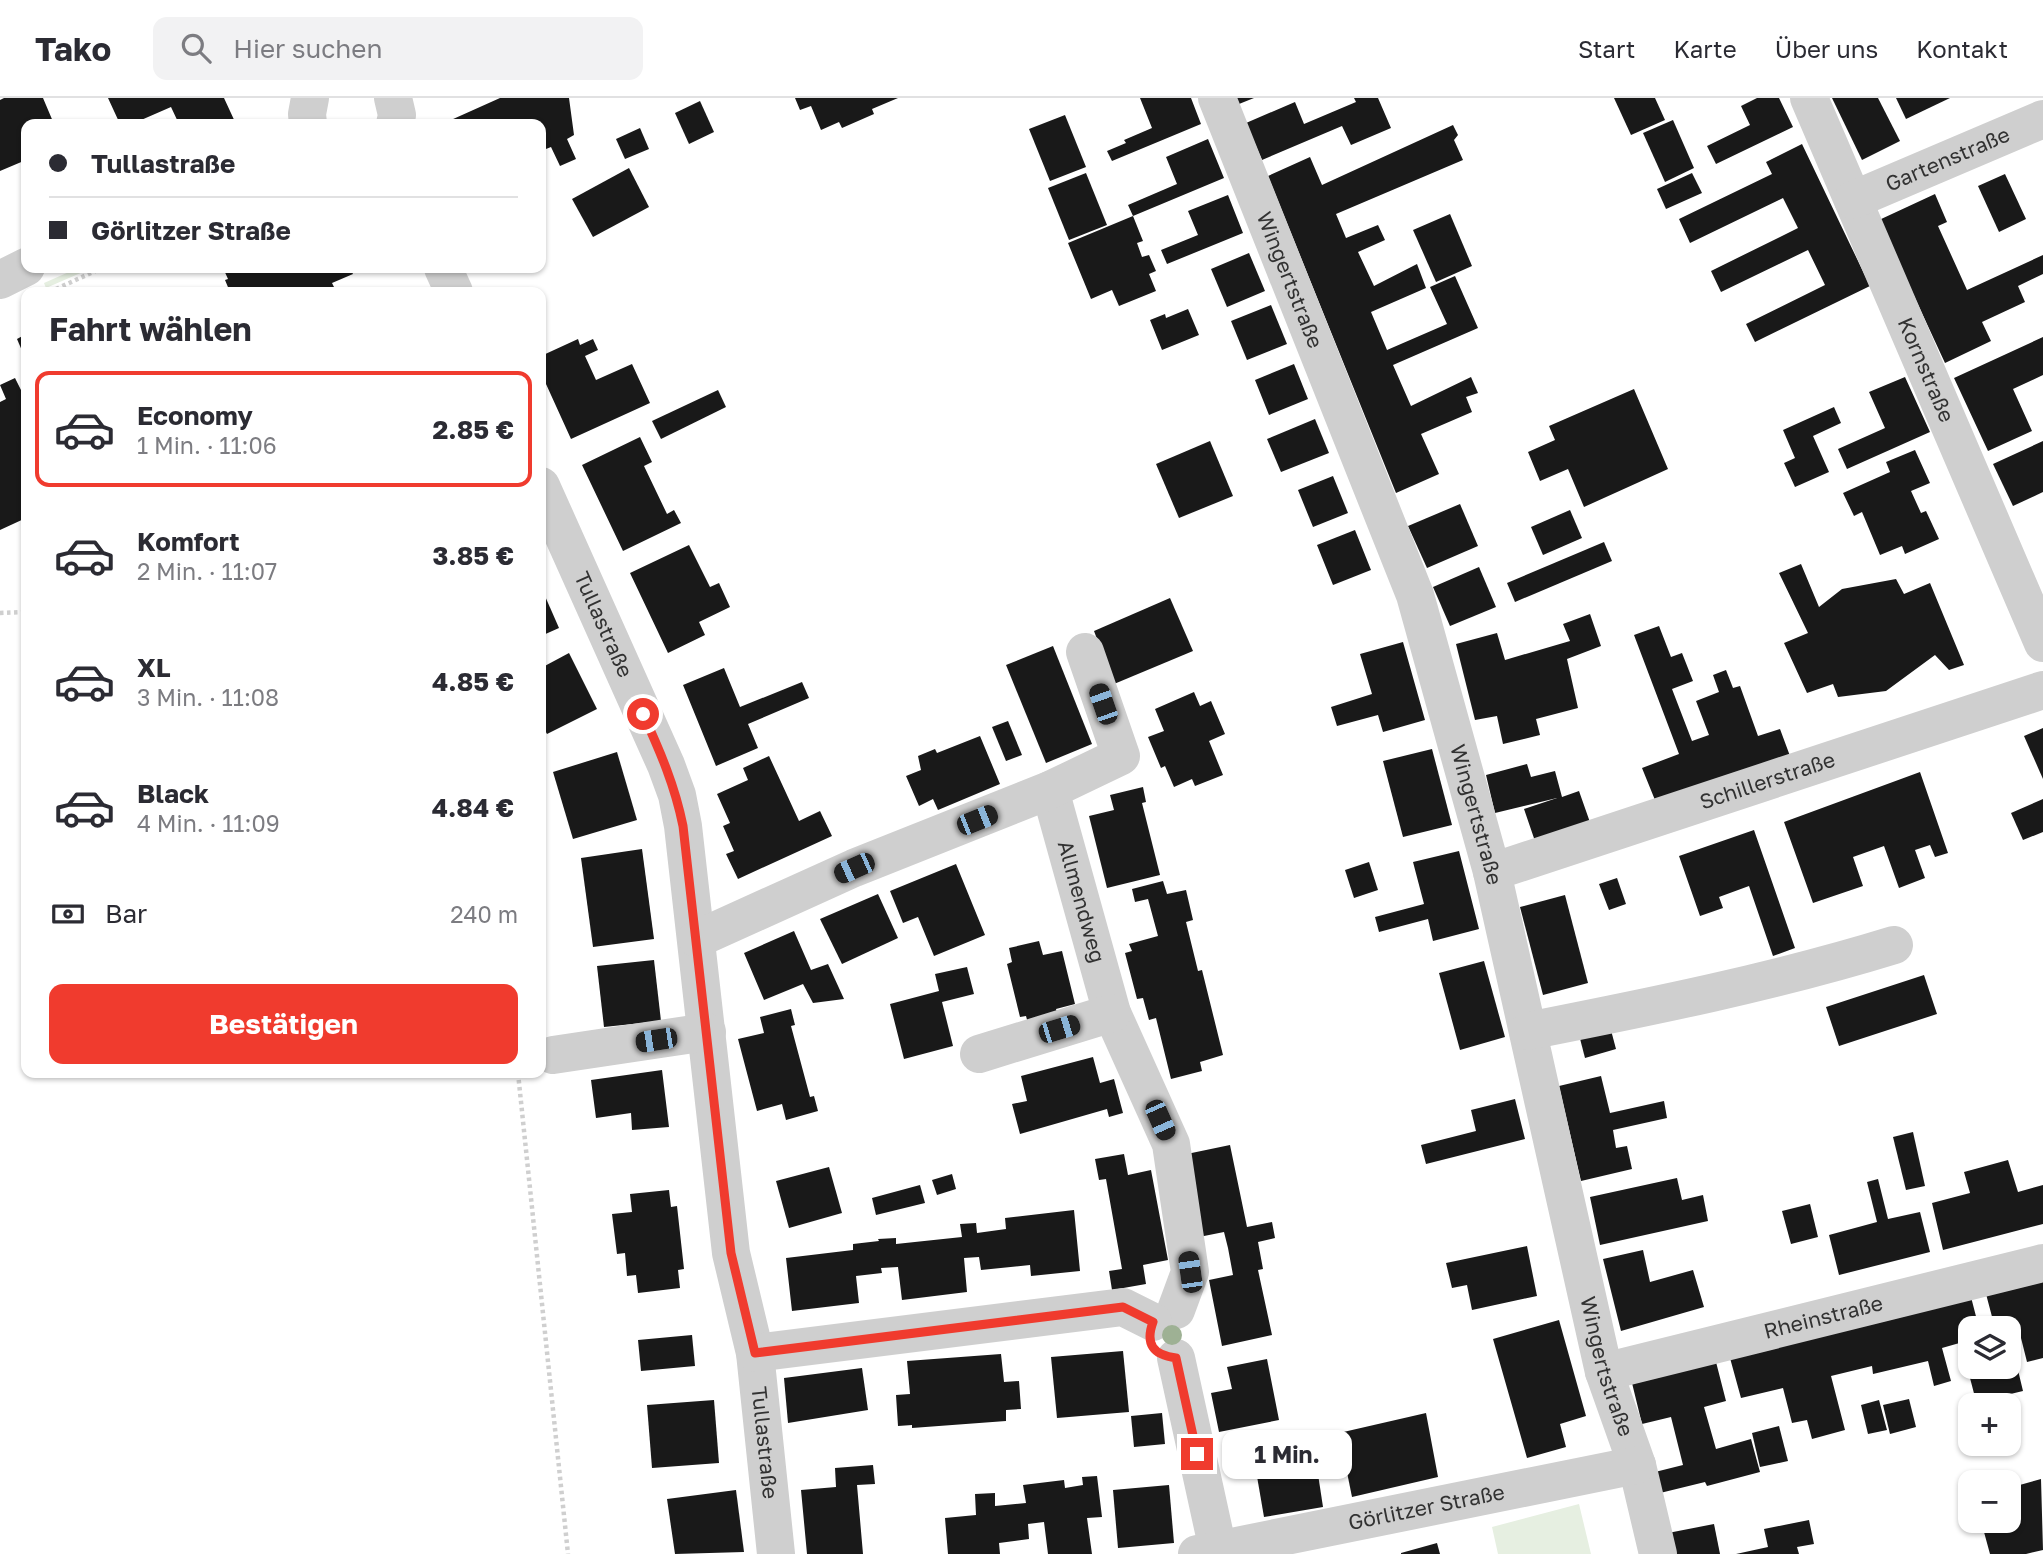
<!DOCTYPE html>
<html lang="de">
<meta charset="utf-8">
<style>
body{margin:0;font-family:"Golos Text",sans-serif;background:#f2f2f3;color:#2b2b33;height:100vh;display:flex;flex-direction:column;font-size:26px;white-space:nowrap}
*{box-sizing:border-box;margin:0}
p{font-size:23px;color:#7c7c81}
.icon{flex:none;width:38px;height:38px;fill:none;stroke:currentColor;stroke-width:2;stroke-linecap:round;stroke-linejoin:round}
.map{position:relative;flex:1;overflow:hidden}
.side{position:absolute;left:21px;top:189px;width:525px;height:791px;display:flex;flex-direction:column;background:#fff;border-radius:14px;box-shadow:0 2px 5px #0004}
.side>*{flex:none}
.top-card{position:absolute;left:21px;top:21px;width:525px;height:154px;border-radius:14px;box-shadow:0 2px 5px #0004;display:grid;align-content:center;height:154px;padding:0 28px;background:#fff}
.controls{position:absolute;left:1958px;top:1218px;display:grid;gap:14px}
.controls a{display:grid;place-items:center;width:63px;height:63px;border-radius:14px;background:#fff;box-shadow:0 2px 5px #0004;font-size:35px}
.end{position:absolute;width:32px;height:32px;margin:-16px;border:9px solid #f03b2e;background:#fff;box-shadow:0 0 0 4px #fff}
.from{border-radius:50%}
.bubble{position:absolute;height:49px;border-radius:14px;background:#fff;box-shadow:0 2px 5px #0004;font-size:23px;font-weight:700;line-height:49px;text-align:center}
.car{position:absolute;width:21px;height:42px;margin:-21px -10px;border-radius:9px;box-shadow:0 0 5px 2px #0007;background:linear-gradient(#222 24%,#8ab4d8 0 40%,#222 0 76%,#8ab4d8 0 86%,#222 0)}
.top-card b{display:flex;align-items:center;gap:24px;height:66px;font-size:26px}
.top-card b+b{border-top:2px solid #e1e1e2}
.top-card i{width:18px;height:18px;background:#2b2b33}
ul{padding:0;list-style:none}
li{display:flex;align-items:center;gap:21px;height:116px;margin:0 14px 10px;padding:0 14px;border:4px solid transparent;border-radius:14px}
li div{flex:1}
li b{display:block;font-size:26px}
li em{font-style:normal;font-weight:700}
li.selected{border-color:#f03b2e}
li>.icon{width:63px;height:63px;stroke-width:1.5}
h2{padding:0 28px;font-size:32px;line-height:84px}
.pay{display:flex;align-items:center;gap:18px;height:77px;padding:0 28px;font-size:26px}
.pay p{margin-inline-start:auto}
.primary-button{display:flex;gap:14px;margin-top:auto;padding:14px 28px}
.primary-button a{flex:1;height:80px;border-radius:14px;background:#f03b2e;color:#fff;font-size:28px;font-weight:700;line-height:80px;text-align:center}
header{display:flex;align-items:center;gap:42px;box-sizing:border-box;height:98px;padding:0 35px;background:#fff;border-bottom:2px solid #e1e1e2}
header strong{font-size:33px}
nav{display:flex;gap:38px;margin-inline-start:auto;font-size:24px}
.search{width:490px;height:63px;background:#f2f2f3;display:flex;align-items:center;gap:18px;box-sizing:border-box;padding:0 24px;border-radius:14px;color:#7c7c81;font-size:26px}
.map>svg:first-child{display:block}
.green{fill:#e6efe1}
.building{fill:#191919}
.lines{fill:none;stroke-linecap:round;stroke-linejoin:round}
.path{stroke:#cfcfcf;stroke-width:4.5;stroke-dasharray:3.5 3.5;stroke-linecap:butt}
.minor{stroke:#cfcfcf;stroke-width:38}
.tree{fill:#9eb194}
.route{stroke:#f03b2e;stroke-width:9}
.labels{text-anchor:middle;stroke-width:7;stroke-linejoin:round;paint-order:stroke}
.street-label{font-size:21px;fill:#323232;stroke:#fff}
</style>
<header>
<strong>Tako</strong>
<div class="search"><svg class="icon" aria-label="search" viewBox="0 0 24 24"><circle cx="10" cy="10" r="6"/><path d="M15 15l6 6"/></svg>Hier suchen</div>
<nav><a>Start</a><a>Karte</a><a>Über uns</a><a>Kontakt</a></nav>
</header>
<div class="map">
<svg width="2043" height="1456" viewBox="0 0 2043 1456">
<rect width="100%" height="100%" fill="#fff"/>
<g class="green">
<path d="M78 170H92L46 190 44 185Z"/>
<path d="M1579 1406 1591 1456H1498L1492 1429Z"/>
</g>
<g class="building">
<path d="M4 0H43L54 26H26V62L0 73V2Z"/>
<path d="M108 0H224L236 26H179L171 9 132 26H120Z"/>
<path d="M500 0H569L574 37 567 41 576 61 560 68 551 49 541 53V26H442Z"/>
<path d="M795 0H898L872 11 874 16 842 30 839 24 821 32 811 8 800 12Z"/>
<path d="M1140 0H1191L1201 26 1112 63 1107 53 1126 45 1124 42 1152 30Z"/>
<path d="M1236 0H1254L1239 6Z"/>
<path d="M1354 0H1378L1391 30 1351 47 1342 28 1262 62 1246 25 1295 4 1304 26 1356 4Z"/>
<path d="M1614 0H1655L1665 22 1631 37Z"/>
<path d="M1757 0H1779L1793 29 1716 66 1707 48 1750 27 1741 8Z"/>
<path d="M1832 0H1878L1900 43 1862 62Z"/>
<path d="M1896 0H1950L1906 21Z"/>
<path d="M700 3 714 34 689 46 675 15Z"/>
<path d="M1065 17 1086 69 1050 83 1029 31Z"/>
<path d="M1673 22 1694 70 1665 84 1643 35Z"/>
<path d="M1453 27 1458 37 1454 42 1463 62 1336 116 1346 140 1378 127 1385 142 1358 154 1374 188 1417 166 1426 190 1371 214 1387 252 1447 226 1430 189 1455 178 1478 230 1393 267 1411 308 1471 279 1478 295 1466 299 1472 314 1421 336 1439 376 1396 395 1268 78 1310 59 1322 87Z"/>
<path d="M640 30 649 51 625 61 616 41Z"/>
<path d="M1208 41 1224 80 1133 118 1128 107 1177 86 1166 59Z"/>
<path d="M1802 46 1870 188 1755 244 1746 226 1825 187 1808 152 1721 194 1711 173 1798 130 1783 100 1690 145 1679 121 1772 76 1766 64Z"/>
<path d="M629 70 649 109 593 139 572 101Z"/>
<path d="M1086 75 1107 127 1069 142 1048 90Z"/>
<path d="M1692 75 1702 95 1666 111 1657 91Z"/>
<path d="M2005 76 2026 121 1999 134 1978 88Z"/>
<path d="M1935 96 1947 124 1938 128 1967 192 2043 157V176L2018 188 2025 204 1982 224 1991 243 1945 265 1879 122Z"/>
<path d="M1228 97 1243 135 1167 166 1161 152 1198 137 1188 113Z"/>
<path d="M1450 116 1472 168 1436 184 1413 132Z"/>
<path d="M1133 118 1143 143 1137 145 1142 159 1149 157 1156 173 1149 176 1156 193 1119 208 1112 192 1091 201 1068 145Z"/>
<path d="M1249 155 1265 193 1227 209 1211 171Z"/>
<path d="M223 170H350L353 176 332 185 335 191 327 194H230L225 182 228 181Z"/>
<path d="M1271 207 1287 246 1247 262 1231 223Z"/>
<path d="M1188 211 1199 237 1162 252 1150 222 1165 216 1166 220Z"/>
<path d="M26 236V253L23 255 17 241Z"/>
<path d="M2043 239V277L2013 291 2032 333 1988 353 1954 280Z"/>
<path d="M578 241 580 247 593 241 598 252 585 258 596 282 632 266 650 305 571 341 541 275V258Z"/>
<path d="M1294 266 1308 301 1269 317 1255 282Z"/>
<path d="M1905 279 1930 334 1847 371 1838 351 1885 330 1869 294Z"/>
<path d="M15 280 22 294 26 292V420L0 432V304L6 301 0 287Z"/>
<path d="M1634 291 1668 371 1584 409 1568 371 1540 383 1528 354 1555 342 1549 328Z"/>
<path d="M718 292 726 309 661 341 652 323Z"/>
<path d="M1834 309 1841 325 1813 338 1829 374 1795 389 1784 365 1795 360 1783 332Z"/>
<path d="M1315 321 1329 355 1281 374 1267 341Z"/>
<path d="M640 339 652 364 644 368 667 416 674 412 681 425 623 453 582 367Z"/>
<path d="M1210 343 1233 398 1179 420 1156 366Z"/>
<path d="M2043 343V394L2013 408 1993 366Z"/>
<path d="M1915 352 1930 385 1911 393 1921 415 1926 413 1939 441 1905 456 1902 448 1880 457 1862 414 1854 418 1843 395 1890 374 1886 364Z"/>
<path d="M1333 378 1348 415 1313 429 1298 392Z"/>
<path d="M1460 406 1478 448 1427 470 1408 428Z"/>
<path d="M1570 412 1582 440 1543 457 1531 429Z"/>
<path d="M1355 432 1371 472 1333 487 1317 447Z"/>
<path d="M1604 444 1612 463 1515 504 1507 485Z"/>
<path d="M689 447 710 489 719 485 730 509 699 524 705 537 668 555 630 475Z"/>
<path d="M1801 466 1819 509 1842 491 1896 481 1904 496 1930 485 1964 567 1949 572 1935 557 1886 593 1838 599 1833 586 1807 595 1784 545 1808 535 1779 475Z"/>
<path d="M1479 469 1496 509 1450 528 1433 489Z"/>
<path d="M541 489 559 530 541 538Z"/>
<path d="M1170 500 1193 553 1114 586 1094 533Z"/>
<path d="M1590 516 1601 548 1567 561 1578 610 1536 621 1540 637 1503 646 1497 618 1475 622 1456 546 1497 535 1505 562 1570 543 1563 526Z"/>
<path d="M1659 528 1671 559 1682 555 1693 583 1672 591 1692 643 1709 637 1696 603 1719 594 1713 577 1726 572 1733 590 1740 588 1758 638 1780 631 1790 658 1657 707 1642 670 1679 656 1634 537Z"/>
<path d="M1403 544 1425 622 1383 634 1378 617 1337 628 1331 609 1372 596 1360 556Z"/>
<path d="M1053 548 1092 646 1046 665 1006 567Z"/>
<path d="M569 555 597 611 547 636 541 625V570Z"/>
<path d="M724 570 740 609 802 584 809 600 748 626 758 650 716 668 683 587Z"/>
<path d="M1194 594 1200 608 1211 603 1225 636 1209 643 1223 677 1195 688 1192 681 1174 689 1165 668 1161 670 1148 639 1164 633 1155 611Z"/>
<path d="M1008 623 1022 657 1006 663 992 629Z"/>
<path d="M2043 630V681L2024 638Z"/>
<path d="M980 638 1000 686 938 712 933 701 919 708 906 678 921 672 918 658 935 651 937 655Z"/>
<path d="M1432 651 1452 727 1403 739 1383 663Z"/>
<path d="M617 654 637 722 573 741 553 674Z"/>
<path d="M769 658 799 723 820 713 832 738 738 781 726 756 734 753 723 728 730 725 717 696 748 682 743 670Z"/>
<path d="M1527 666 1531 679 1555 673 1562 699 1579 693 1592 730 1537 749 1524 711 1557 700 1495 715 1486 677Z"/>
<path d="M1920 674 1948 755 1935 759 1930 747 1915 752 1925 780 1899 790 1884 748 1853 759 1863 788 1813 805 1784 724Z"/>
<path d="M1143 689 1146 704 1142 705 1160 777 1107 790 1089 718 1114 712 1110 697Z"/>
<path d="M2043 701V734L2023 742 2011 715Z"/>
<path d="M1754 732 1795 850 1773 858 1749 788 1719 799 1723 810 1700 818 1679 758Z"/>
<path d="M642 751 654 841 593 849 581 760Z"/>
<path d="M1459 753 1479 831 1433 843 1428 821 1379 834 1375 819 1424 806 1413 764Z"/>
<path d="M1369 764 1378 792 1354 800 1345 772Z"/>
<path d="M956 766 985 837 934 858 918 819 903 825 890 793Z"/>
<path d="M1617 780 1626 806 1609 812 1599 786Z"/>
<path d="M1163 783 1167 796 1186 792 1193 822 1186 824 1198 873 1202 872 1223 957 1200 964 1202 973 1171 981 1156 920 1149 922 1143 900 1137 901 1125 855 1132 853 1129 846 1158 838 1148 801 1135 804 1132 791Z"/>
<path d="M878 796 898 840 842 866 820 821Z"/>
<path d="M1565 797 1588 885 1543 897 1520 809Z"/>
<path d="M794 833 811 872 828 866 844 901 813 905 803 886 764 902 744 855Z"/>
<path d="M1039 843 1043 857 1062 853 1075 906 1056 911 1060 926 1030 933 1026 918 1020 919 1007 866 1012 864 1009 850Z"/>
<path d="M654 862 661 923 604 929 597 868Z"/>
<path d="M1484 863 1505 939 1460 952 1439 875Z"/>
<path d="M967 869 974 896 942 904 953 948 904 961 890 906 939 893 935 876Z"/>
<path d="M1924 877 1937 916 1839 948 1826 909Z"/>
<path d="M791 911 795 927 791 928 810 999 814 998 818 1013 786 1022 782 1006 757 1013 738 941 764 935 760 919Z"/>
<path d="M1608 921 1616 951 1585 960 1577 929Z"/>
<path d="M1093 959 1100 985 1114 981 1123 1015 1109 1019 1107 1011 1020 1036 1012 1006 1027 1003 1021 978Z"/>
<path d="M662 972 669 1029 632 1032 631 1015 596 1020 591 982Z"/>
<path d="M1601 978 1610 1015 1664 1003 1667 1020 1613 1032 1616 1050 1627 1048 1632 1071 1581 1083 1559 988Z"/>
<path d="M1515 1001 1525 1041 1426 1066 1421 1047 1476 1033 1471 1012Z"/>
<path d="M1913 1034 1925 1088 1906 1092 1893 1039Z"/>
<path d="M1230 1047 1247 1129 1272 1124 1275 1140 1258 1144 1263 1171 1258 1172 1272 1237 1222 1248 1209 1182 1233 1177 1228 1150 1224 1134 1199 1139 1182 1057Z"/>
<path d="M1124 1056 1128 1077 1151 1072 1168 1162 1143 1167 1146 1186 1112 1192 1109 1173 1122 1171 1106 1081 1099 1082 1095 1061Z"/>
<path d="M2008 1062 2018 1094 2043 1087V1126L1943 1152 1932 1105 1970 1095 1964 1074Z"/>
<path d="M829 1069 842 1115 789 1130 776 1083Z"/>
<path d="M952 1076 956 1091 937 1097 932 1082Z"/>
<path d="M1677 1080 1682 1102 1703 1097 1708 1123 1600 1147 1590 1099Z"/>
<path d="M1878 1081 1888 1121 1920 1114 1930 1154 1839 1177 1829 1137 1877 1124 1867 1084Z"/>
<path d="M920 1087 925 1105 876 1117 872 1100Z"/>
<path d="M669 1092 671 1109 677 1108 684 1171 678 1172 680 1190 638 1195 636 1177 627 1178 625 1155 617 1156 612 1116 632 1114 630 1096Z"/>
<path d="M1810 1106 1818 1139 1791 1146 1782 1113Z"/>
<path d="M1074 1112 1080 1173 1031 1178 1030 1167 981 1172 979 1159 964 1160 967 1194 902 1202 898 1169 881 1170 882 1175 856 1178 859 1205 792 1213 786 1160 853 1152V1146L879 1143 878 1141 896 1140V1146L962 1139 960 1126 976 1125 977 1135 1006 1131 1005 1120Z"/>
<path d="M1527 1148 1537 1198 1472 1212 1467 1187 1452 1190 1446 1165Z"/>
<path d="M1643 1152 1650 1184 1693 1172 1704 1209 1621 1233 1603 1161Z"/>
<path d="M2043 1181V1260L2027 1264 2018 1228 1995 1230 1986 1196Z"/>
<path d="M1971 1199 1979 1230H1970V1242L1942 1250 1951 1283 1934 1288 1928 1263 1873 1276 1872 1268 1831 1278 1845 1332 1812 1341 1807 1322 1792 1325 1783 1290 1741 1300 1730 1260Z"/>
<path d="M1559 1222 1586 1318 1560 1326 1566 1349 1527 1360 1493 1241Z"/>
<path d="M692 1237 695 1268 641 1273 638 1242Z"/>
<path d="M1123 1253 1129 1314 1057 1320 1051 1259Z"/>
<path d="M1001 1256 1004 1284 1019 1283 1021 1311 1006 1312V1323L912 1330V1327L898 1328 896 1297 910 1296 907 1263Z"/>
<path d="M1267 1261 1279 1322 1219 1334 1211 1295 1232 1291 1227 1269Z"/>
<path d="M1716 1264 1726 1303 1704 1309 1716 1351 1751 1341 1760 1374 1707 1388 1705 1384 1656 1396 1651 1375 1683 1367 1671 1319 1642 1326 1632 1285Z"/>
<path d="M2017 1268 2023 1293 1998 1299 1999 1304 1977 1307 1970 1280Z"/>
<path d="M862 1270 868 1312 788 1325 784 1280Z"/>
<path d="M1909 1301 1916 1329 1890 1336 1883 1307Z"/>
<path d="M714 1302 719 1365 652 1370 647 1307Z"/>
<path d="M1879 1302 1887 1332 1868 1336 1861 1307Z"/>
<path d="M1162 1315 1165 1346 1134 1349 1131 1318Z"/>
<path d="M1426 1315 1438 1379 1352 1399 1339 1335Z"/>
<path d="M1779 1328 1788 1363 1760 1369 1752 1335Z"/>
<path d="M1314 1350 1323 1409 1264 1419 1254 1361Z"/>
<path d="M873 1367 875 1386 857 1387 863 1456H807L801 1392 836 1389 835 1370Z"/>
<path d="M1097 1378 1102 1419 1087 1420 1092 1456H1048L1044 1424 1028 1426 1029 1441 999 1445 1000 1456H948L945 1420 976 1417 975 1396 995 1395V1408L1026 1405 1023 1387 1064 1382 1065 1390 1083 1387 1082 1379Z"/>
<path d="M2041 1381 2043 1452 2026 1456H1990L1981 1423H2009V1390Z"/>
<path d="M1169 1387 1174 1445 1118 1450 1113 1392Z"/>
<path d="M736 1392 744 1454 675 1456 667 1401Z"/>
<path d="M1809 1422 1814 1446 1797 1449 1799 1456H1736L1768 1449 1764 1431Z"/>
<path d="M1714 1426 1720 1456H1672L1668 1435Z"/>
<path d="M1437 1445 1440 1456H1401V1455Z"/>
</g>
<g class="lines">
<g class="path">
<path d="M56 191 102 170"/>
<path d="M0 515 26 514"/>
<path d="M518 975 568 1456"/>
</g>
<g class="minor">
<path d="M393 0 397 17 395 26"/>
<path id="s1" d="M1217 0 1415 497 1492 774 1604 1274 1637 1367 1658 1456"/>
<path id="s2" d="M1809 0 2043 545"/>
<path d="M308 26 307 16 310 0"/>
<path id="s3" d="M1853 102 2043 21"/>
<path d="M443 170 454 194"/>
<path d="M0 182 26 169"/>
<path id="s4" d="M541 388 666 667 677 697 683 728 731 1155 755 1255 776 1456"/>
<path id="s5" d="M1050 692 1112 915 1171 1046 1190 1174 1176 1212"/>
<path id="s6" d="M1492 774 2043 592"/>
<path d="M697 841 854 770 1050 692 1121 658 1085 554"/>
<path d="M1528 933C1650 909 1774 884 1894 847"/>
<path d="M979 956 1112 915"/>
<path d="M553 957 707 934"/>
<path d="M755 1255 1123 1209 1153 1224"/>
<path d="M1176 1260 1218 1452"/>
<path id="s7" d="M1604 1274 2043 1165"/>
<path id="s8" d="M1197 1456 1637 1367"/>
</g>
</g>
<circle class="tree" cx="1172" cy="1237" r="10"/>
<g class="lines">
<path class="route" d="M643 616C660 653 675 688 683 728L731 1155 755 1255 1123 1209 1153 1224C1145 1246 1153 1257 1176 1260L1197 1356"/>
</g>
<g class="labels">
<g class="street-label">
<text dy="7" stroke="none"><textPath href="#s3" startOffset="103">Gartenstraße</textPath></text>
<text dy="7" stroke="none"><textPath href="#s1" startOffset="196">Wingertstraße</textPath></text>
<text dy="7" stroke="none"><textPath href="#s2" startOffset="296">Kornstraße</textPath></text>
<text dy="7" stroke="none"><textPath href="#s4" startOffset="152">Tullastraße</textPath></text>
<text dy="7" stroke="none"><textPath href="#s6" startOffset="290">Schillerstraße</textPath></text>
<text dy="7" stroke="none"><textPath href="#s1" startOffset="763">Wingertstraße</textPath></text>
<text dy="7" stroke="none"><textPath href="#s5" startOffset="116">Allmendweg</textPath></text>
<text dy="7" stroke="none"><textPath href="#s7" startOffset="226">Rheinstraße</textPath></text>
<text dy="7" stroke="none"><textPath href="#s1" startOffset="1330">Wingertstraße</textPath></text>
<text dy="7" stroke="none"><textPath href="#s4" startOffset="992">Tullastraße</textPath></text>
<text dy="7" stroke="none"><textPath href="#s8" startOffset="234">Görlitzer Straße</textPath></text>
</g>
</g>
</svg>
<div class="controls">
<a><svg class="icon" aria-label="layers" viewBox="0 0 24 24"><path d="M12 4l9 5-9 5-9-5zM3 14l9 5 9-5"/></svg></a>
<a>+</a>
<a>−</a>
</div>
<i class="end from" style="left:643px;top:616px"></i>
<i class="end" style="left:1197px;top:1356px"></i>
<div class="bubble" style="left:1222px;top:1332px;width:130px">1 Min.</div>
<i class="car" style="left:1103px;top:606px;rotate:341deg"></i>
<i class="car" style="left:977px;top:722px;rotate:68deg"></i>
<i class="car" style="left:854px;top:770px;rotate:246deg"></i>
<i class="car" style="left:1059px;top:931px;rotate:73deg"></i>
<i class="car" style="left:656px;top:942px;rotate:261deg"></i>
<i class="car" style="left:1160px;top:1022px;rotate:156deg"></i>
<i class="car" style="left:1190px;top:1174px;rotate:352deg"></i>
<div class="top-card">
<b><i class="from"></i>Tullastraße</b>
<b><i></i>Görlitzer Straße</b>
</div>
<section class="side">
<h2>Fahrt wählen</h2>
<ul>
<li class="selected"><svg class="icon" aria-label="car" viewBox="0 0 24 24"><path d="M5 17H2v-5l4-1 3-4h7l3 4 3 1v5h-3M9 17h6M6 11h13"/><circle cx="7" cy="17" r="2"/><circle cx="17" cy="17" r="2"/></svg><div><b>Economy</b><p>1 Min. · 11:06</p></div><em>2.85 €</em></li>
<li><svg class="icon" aria-label="car" viewBox="0 0 24 24"><path d="M5 17H2v-5l4-1 3-4h7l3 4 3 1v5h-3M9 17h6M6 11h13"/><circle cx="7" cy="17" r="2"/><circle cx="17" cy="17" r="2"/></svg><div><b>Komfort</b><p>2 Min. · 11:07</p></div><em>3.85 €</em></li>
<li><svg class="icon" aria-label="car" viewBox="0 0 24 24"><path d="M5 17H2v-5l4-1 3-4h7l3 4 3 1v5h-3M9 17h6M6 11h13"/><circle cx="7" cy="17" r="2"/><circle cx="17" cy="17" r="2"/></svg><div><b>XL</b><p>3 Min. · 11:08</p></div><em>4.85 €</em></li>
<li><svg class="icon" aria-label="car" viewBox="0 0 24 24"><path d="M5 17H2v-5l4-1 3-4h7l3 4 3 1v5h-3M9 17h6M6 11h13"/><circle cx="7" cy="17" r="2"/><circle cx="17" cy="17" r="2"/></svg><div><b>Black</b><p>4 Min. · 11:09</p></div><em>4.84 €</em></li>
</ul>
<div class="pay"><svg class="icon" aria-label="cash" viewBox="0 0 24 24"><path d="M3 7h18v10H3z"/><circle cx="12" cy="12" r="2"/></svg>Bar<p>240 m</p></div>
<div class="primary-button"><a>Bestätigen</a></div>
</section>
</div>
